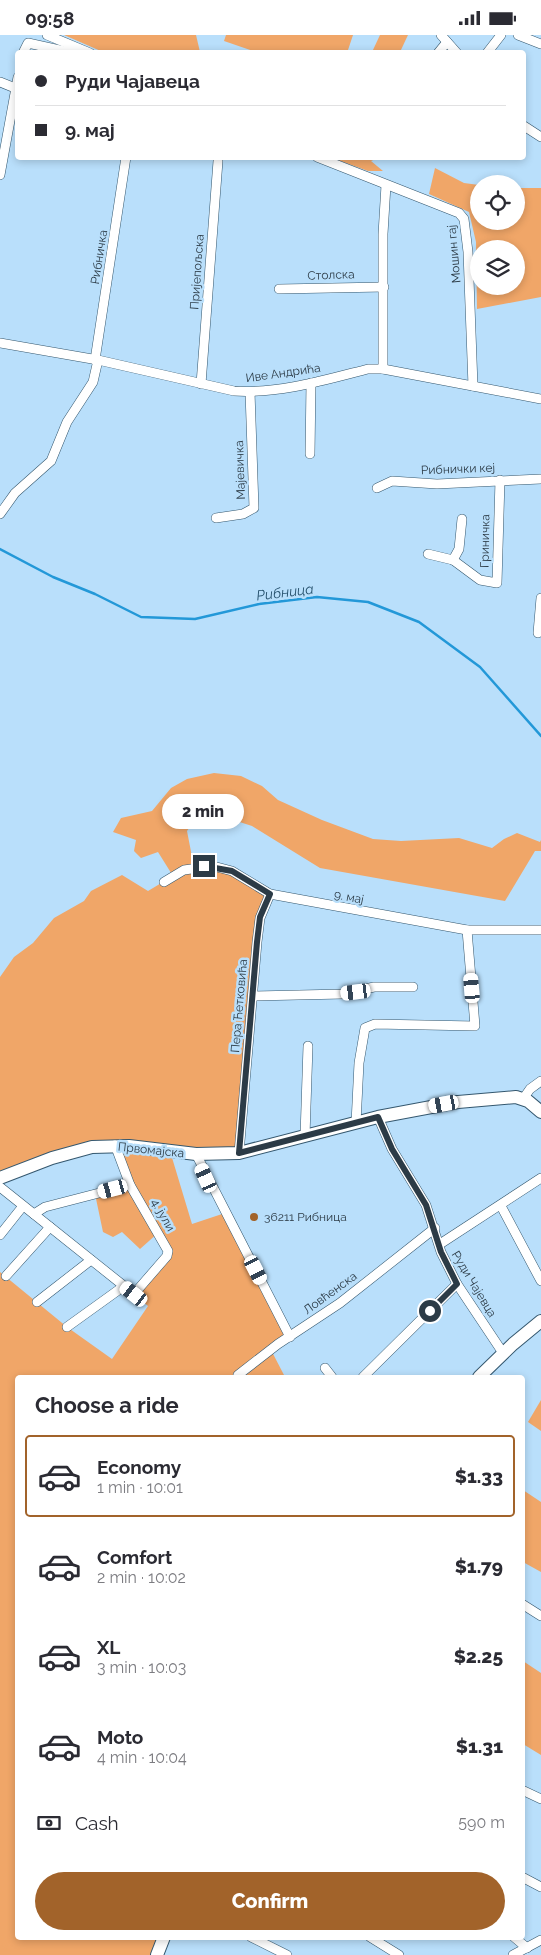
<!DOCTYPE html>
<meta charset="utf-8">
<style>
body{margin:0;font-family:Raleway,sans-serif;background:#f7f7f7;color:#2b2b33;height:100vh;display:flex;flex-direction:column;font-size:19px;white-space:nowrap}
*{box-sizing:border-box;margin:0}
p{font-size:16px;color:#7c7c81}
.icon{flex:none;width:28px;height:28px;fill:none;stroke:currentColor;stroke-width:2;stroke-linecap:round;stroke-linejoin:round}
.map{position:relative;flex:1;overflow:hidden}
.drawer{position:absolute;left:15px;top:1340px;width:510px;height:565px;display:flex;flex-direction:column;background:#fff;border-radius:5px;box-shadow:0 2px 8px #0003}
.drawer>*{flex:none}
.banner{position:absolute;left:15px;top:15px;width:511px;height:110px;border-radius:5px;box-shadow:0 2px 8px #0003;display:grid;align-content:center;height:110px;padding:0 20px;background:#fff}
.buttons{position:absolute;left:470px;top:140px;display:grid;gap:10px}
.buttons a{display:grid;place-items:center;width:55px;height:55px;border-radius:50%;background:#fff;box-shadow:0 2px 8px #0003;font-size:25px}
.end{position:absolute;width:22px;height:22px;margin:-11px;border:6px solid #2c3b46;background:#fff;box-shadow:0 0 0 2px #fff}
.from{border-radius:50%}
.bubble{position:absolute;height:35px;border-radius:18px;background:#fff;box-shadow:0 2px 8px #0003;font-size:16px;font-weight:800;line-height:35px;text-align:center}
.car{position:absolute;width:15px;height:30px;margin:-15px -8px;border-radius:6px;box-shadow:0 0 4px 1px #0007;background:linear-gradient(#fff 24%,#345 0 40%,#fff 0 76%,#345 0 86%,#fff 0)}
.banner b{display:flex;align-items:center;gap:18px;height:48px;font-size:19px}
.banner b+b{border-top:1px solid #e1e1e2}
.banner i{width:12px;height:12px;background:#2b2b33}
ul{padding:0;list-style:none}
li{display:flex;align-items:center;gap:15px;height:82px;margin:0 10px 8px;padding:0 10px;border:2px solid transparent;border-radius:5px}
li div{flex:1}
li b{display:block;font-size:19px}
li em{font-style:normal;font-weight:800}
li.active{border-color:#a2632a}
li>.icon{width:45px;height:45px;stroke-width:1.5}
h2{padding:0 20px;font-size:22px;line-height:60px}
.pay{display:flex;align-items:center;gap:12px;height:55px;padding:0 20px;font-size:19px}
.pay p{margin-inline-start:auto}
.button{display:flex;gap:10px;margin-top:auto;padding:10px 20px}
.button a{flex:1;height:58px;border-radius:30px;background:#a2632a;color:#fff;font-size:20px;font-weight:800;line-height:58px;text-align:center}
.status{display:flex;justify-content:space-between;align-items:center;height:35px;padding:0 25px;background:#fff;direction:ltr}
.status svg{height:14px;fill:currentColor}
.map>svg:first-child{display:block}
.green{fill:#f0a668;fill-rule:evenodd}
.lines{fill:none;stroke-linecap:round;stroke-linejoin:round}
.stream{stroke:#2398d8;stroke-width:2.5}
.street-casing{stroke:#34576e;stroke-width:10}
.secondary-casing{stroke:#34576e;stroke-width:14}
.street{stroke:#fff;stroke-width:9}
.secondary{stroke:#fff;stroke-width:12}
.route{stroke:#2c3b46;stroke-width:6}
.poi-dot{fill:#a2632a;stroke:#b9dffb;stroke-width:2}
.labels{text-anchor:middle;stroke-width:5;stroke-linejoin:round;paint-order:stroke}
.street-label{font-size:12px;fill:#2c3b46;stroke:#b9dffb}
.poi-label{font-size:12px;fill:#2c3b46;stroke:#b9dffb;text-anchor:start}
.water-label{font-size:14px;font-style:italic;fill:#26516d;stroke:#b9dffb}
</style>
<div class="status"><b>09:58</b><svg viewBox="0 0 49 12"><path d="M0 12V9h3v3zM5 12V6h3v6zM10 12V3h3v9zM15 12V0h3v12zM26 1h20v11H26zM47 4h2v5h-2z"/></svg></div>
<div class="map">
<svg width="541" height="1920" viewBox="0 0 541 1920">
<rect width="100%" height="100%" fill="#b9dffb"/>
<g class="green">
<path d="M64 0H196L200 17H103Z"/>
<path d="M226 0H353L347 18 256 17 224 6Z"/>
<path d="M380 0H408L400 17H372Z"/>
<path d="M332 123H378L371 126 383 136H368Z"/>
<path d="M435 133 464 148 479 150V186H516V153H541V262L477 274 476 207 469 177 429 159ZM479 214H516V251H479Z"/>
<path d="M214 738 241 741 262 751 278 765 322 785 373 804 401 806 459 803 492 813 504 804 517 798 540 807 541 805V816H535L505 866 320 833 252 791 218 780 197 782 187 796 194 832 213 831 270 859 263 872 239 1118 170 1116 192 1189 225 1178 290 1302 271 1315 284 1340 281 1342H18V1902L164 1903 157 1920H0V1237L67 1292 112 1324 148 1271 134 1259 167 1221 158 1198 140 1214 122 1197 113 1202 103 1197 95 1159 130 1150 115 1111 0 1143V942L14 922 33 908 54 883 84 866 91 856 122 840 148 856 173 841 158 817 141 823 134 816 136 805 113 797 121 783 152 776 171 753 187 744Z"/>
<path d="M541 1365V1396L528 1387Z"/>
<path d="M523 1455 541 1467V1537L523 1527Z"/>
<path d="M523 1626 541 1638V1720L523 1709Z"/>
</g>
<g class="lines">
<path class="stream" d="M0 514 53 542 95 559 141 582 195 584 259 569 317 562 368 567 419 587 480 632 541 701"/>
<g class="street-casing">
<g id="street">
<path d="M47 0 90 18"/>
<path d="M441 0 457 18"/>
<path d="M518 0 541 9"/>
<path d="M23 18 28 8 73 18"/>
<path d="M438 18 447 7"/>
<path d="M487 18 501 0"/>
<path d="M0 47 15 53"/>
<path d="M524 91 541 102"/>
<path d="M317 122 459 178 464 184 468 217 473 351"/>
<path d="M0 140 18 42"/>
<path d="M279 254 384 252"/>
<path d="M0 308 98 325 234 356C279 359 325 345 368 334H383L541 364"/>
<path d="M95 325 126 122"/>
<path d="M383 334V199L386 150"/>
<path d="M201 349 218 126"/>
<path d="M310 419 311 348"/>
<path d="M377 453 392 446 437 449 541 444"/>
<path d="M0 479 15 458 51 426 67 387 93 347 98 325"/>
<path d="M216 483 243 479 254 473 250 357"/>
<path d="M428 519 453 525 480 545 497 548 500 445"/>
<path d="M453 525 459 514 462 484"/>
<path d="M538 598 541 563"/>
<path d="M164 847 184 835 213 831 232 836 270 859 467 895H541"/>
<path d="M253 961 343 959 374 952H413"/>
<path d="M523 1064 530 1054 541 1046"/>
<path d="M378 1082 392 1114 426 1170 441 1217 457 1249 503 1318"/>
<path d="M356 1088 359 1028 365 993 375 989 475 991 467 895"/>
<path d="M305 1101 308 1011"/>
<path d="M239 1118 257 907 260 883 270 859"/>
<path d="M196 1119 290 1302"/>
<path d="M0 1152 134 1259 167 1221 168 1216 130 1150 115 1110"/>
<path d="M501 1171 541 1246"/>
<path d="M34 1179 45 1172 130 1150"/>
<path d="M0 1200 23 1171"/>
<path d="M440 1209 541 1143"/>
<path d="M6 1241 50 1192"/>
<path d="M37 1267 91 1225"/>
<path d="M67 1292 124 1251"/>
<path d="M325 1333 332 1342"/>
<path d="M239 1342 238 1340 278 1309 340 1268 435 1193"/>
<path d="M363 1342 457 1249"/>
<path d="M522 1569 541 1581"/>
<path d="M522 1755 541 1764"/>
<path d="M522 1842 541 1852"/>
<path d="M251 1902 287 1920"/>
<path d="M370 1902 399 1920"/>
<path d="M514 1902 527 1913"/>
<path d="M513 1920 541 1905"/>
</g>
</g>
<g class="secondary-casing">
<g id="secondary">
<path d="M0 1143 52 1123 92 1112 129 1111 196 1119 239 1118 378 1082 458 1067 516 1062 528 1066 541 1077"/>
<path d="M479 1342 513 1309 541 1286"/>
<path d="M157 1920 164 1902"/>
</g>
</g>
<use href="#street" class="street"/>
<use href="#secondary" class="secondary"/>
</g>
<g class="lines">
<path class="route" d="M204 831 232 836 270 859 260 882 257 907 239 1118 378 1082 392 1114 426 1170 441 1217 457 1249 430 1276"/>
</g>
<circle class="poi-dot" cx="254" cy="1182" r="5"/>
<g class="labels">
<g class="street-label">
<text transform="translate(454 219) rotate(-95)" y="4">Мошин гај</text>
<text transform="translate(99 222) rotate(-81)" y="4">Рибничка</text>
<text transform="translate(197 237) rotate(-86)" y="4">Пријепољска</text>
<text transform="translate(331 240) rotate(-2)" y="4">Столска</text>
<text transform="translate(283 338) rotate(-8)" y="4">Иве Андрића</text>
<text transform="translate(458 434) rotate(-2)" y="4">Рибнички кеј</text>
<text transform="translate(240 435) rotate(-92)" y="4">Мајевичка</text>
<text transform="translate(485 506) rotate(-89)" y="4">Гриничка</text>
<text transform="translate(349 862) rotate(11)" y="4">9. мај</text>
<text transform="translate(239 971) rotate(-85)" y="4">Пера Ћетковића</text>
<text transform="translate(151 1115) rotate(6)" y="4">Првомајска</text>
<text transform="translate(163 1180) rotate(60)" y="4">4. јули</text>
<text transform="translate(474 1249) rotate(59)" y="4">Руди Чајевца</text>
<text transform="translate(330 1258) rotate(-36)" y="4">Ловћенска</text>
</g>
<g class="poi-label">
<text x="264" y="1186">36211 Рибница</text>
</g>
<g class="water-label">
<text transform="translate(285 557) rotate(-7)" y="5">Рибница</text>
</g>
</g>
</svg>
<div class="buttons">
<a><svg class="icon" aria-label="locate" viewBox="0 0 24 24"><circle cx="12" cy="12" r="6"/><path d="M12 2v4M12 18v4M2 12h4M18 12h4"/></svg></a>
<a><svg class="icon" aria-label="layers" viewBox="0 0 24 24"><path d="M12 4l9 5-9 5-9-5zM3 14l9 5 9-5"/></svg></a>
</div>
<i class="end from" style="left:430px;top:1276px"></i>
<i class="end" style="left:204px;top:831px"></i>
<div class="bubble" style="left:162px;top:759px;width:82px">2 min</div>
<i class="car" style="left:472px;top:953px;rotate:355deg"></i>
<i class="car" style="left:356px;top:957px;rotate:263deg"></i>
<i class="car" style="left:444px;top:1069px;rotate:260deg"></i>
<i class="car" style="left:206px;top:1143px;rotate:336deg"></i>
<i class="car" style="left:113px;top:1154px;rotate:255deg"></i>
<i class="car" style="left:256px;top:1235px;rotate:153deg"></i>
<i class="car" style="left:134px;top:1259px;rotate:308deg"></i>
<div class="banner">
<b><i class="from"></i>Руди Чајавеца</b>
<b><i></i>9. мај</b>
</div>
<section class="drawer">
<h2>Choose a ride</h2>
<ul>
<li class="active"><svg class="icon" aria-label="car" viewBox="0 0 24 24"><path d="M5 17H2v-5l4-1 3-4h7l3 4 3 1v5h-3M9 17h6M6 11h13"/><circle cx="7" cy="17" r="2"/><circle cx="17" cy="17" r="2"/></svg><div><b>Economy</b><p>1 min · 10:01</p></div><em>$1.33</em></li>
<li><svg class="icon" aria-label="car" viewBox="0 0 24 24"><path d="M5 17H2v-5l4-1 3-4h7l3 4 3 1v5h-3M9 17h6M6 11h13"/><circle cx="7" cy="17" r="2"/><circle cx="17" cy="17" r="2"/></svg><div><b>Comfort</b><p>2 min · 10:02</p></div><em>$1.79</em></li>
<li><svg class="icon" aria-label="car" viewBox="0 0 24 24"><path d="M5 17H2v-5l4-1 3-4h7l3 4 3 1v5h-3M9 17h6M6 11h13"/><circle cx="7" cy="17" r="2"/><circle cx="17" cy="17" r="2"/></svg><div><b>XL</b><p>3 min · 10:03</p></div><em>$2.25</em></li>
<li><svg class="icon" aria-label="car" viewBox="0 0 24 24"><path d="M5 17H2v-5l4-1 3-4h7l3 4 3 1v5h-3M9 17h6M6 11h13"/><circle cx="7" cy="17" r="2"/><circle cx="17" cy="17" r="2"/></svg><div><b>Moto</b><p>4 min · 10:04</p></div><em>$1.31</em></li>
</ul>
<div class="pay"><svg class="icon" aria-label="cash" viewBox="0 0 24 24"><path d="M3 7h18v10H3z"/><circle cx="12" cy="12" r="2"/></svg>Cash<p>590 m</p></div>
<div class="button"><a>Confirm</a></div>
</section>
</div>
